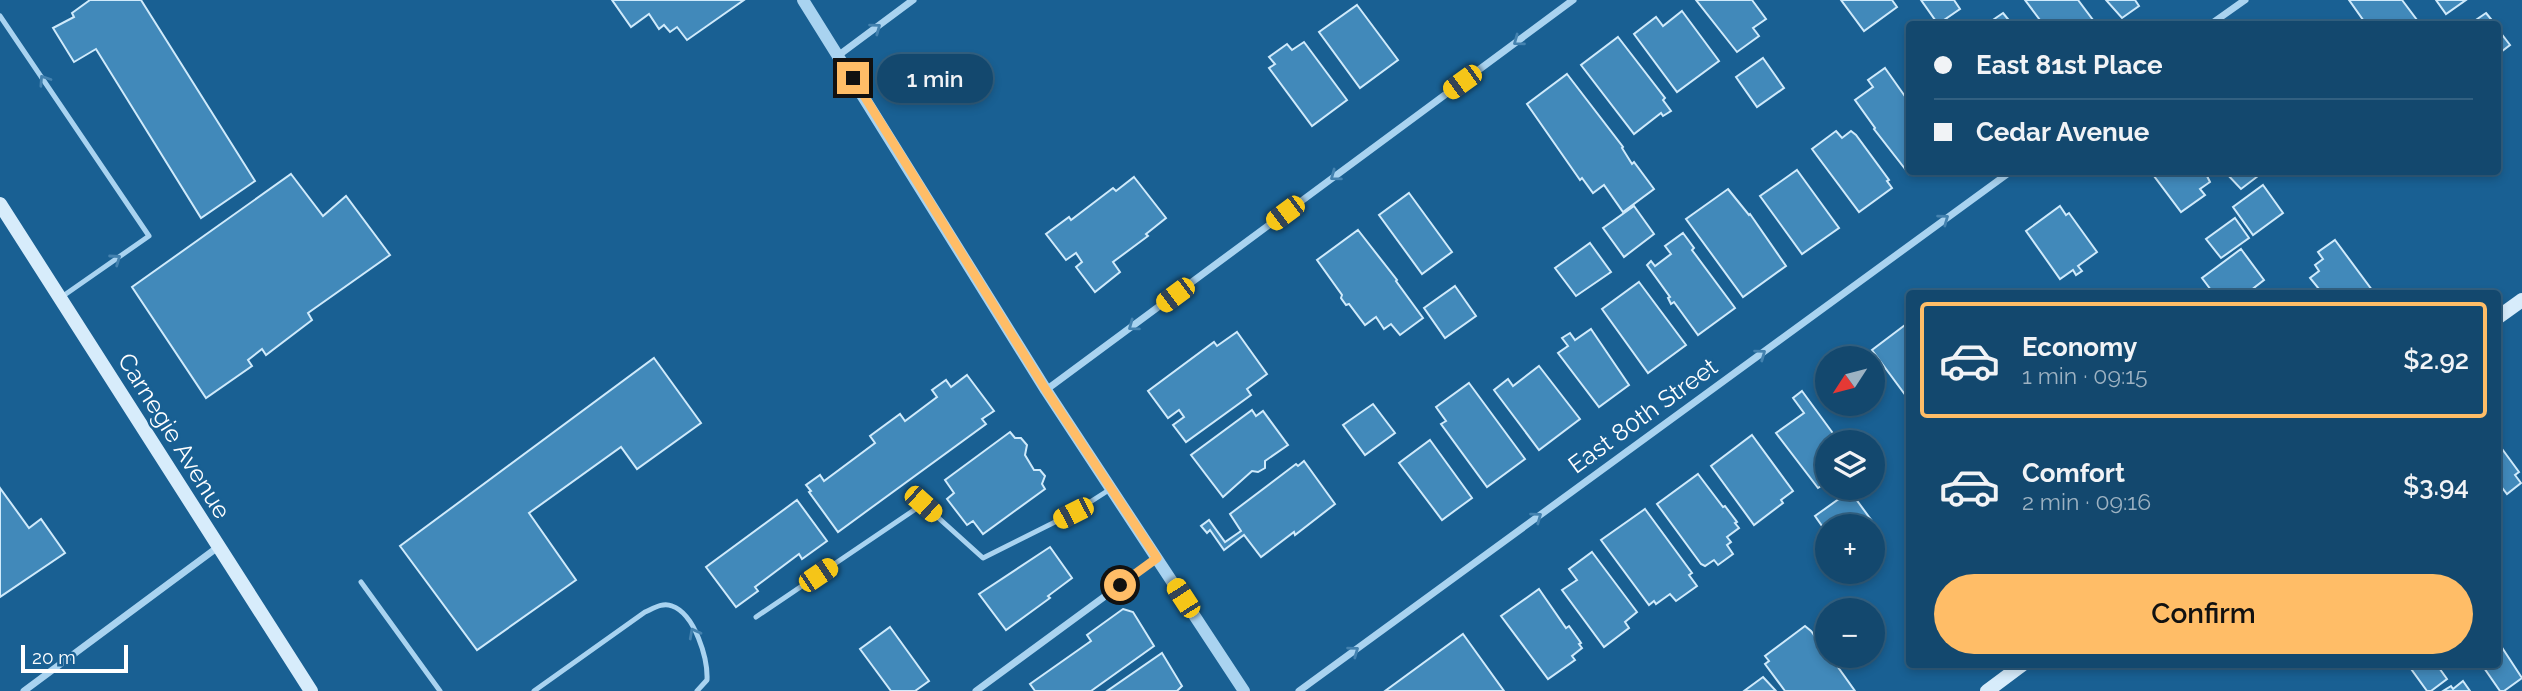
<!DOCTYPE html>
<meta charset="utf-8">
<style>
body{margin:0;font-family:Raleway,sans-serif;background:#1c4f73;color:#f1f3f6;height:100vh;display:flex;flex-direction:column;font-size:26px;white-space:nowrap}
*{box-sizing:border-box;margin:0}
p{font-size:23px;color:#9db2c2}
.icon{flex:none;width:38px;height:38px;fill:none;stroke:currentColor;stroke-width:2;stroke-linecap:round;stroke-linejoin:round}
.map{position:relative;flex:1;overflow:hidden}
.panel{position:absolute;left:1906px;top:290px;width:595px;height:378px;display:flex;flex-direction:column;background:#13486e;border-radius:7px;box-shadow:0 4px 10px #0003,0 0 0 2px #326081}
.panel>*{flex:none}
.banner{position:absolute;left:1906px;top:21px;width:595px;height:154px;border-radius:7px;box-shadow:0 4px 10px #0003,0 0 0 2px #326081;display:grid;align-content:center;height:154px;padding:0 28px;background:#13486e}
.needle{width:46px;rotate:234deg}
.tools{position:absolute;left:1815px;top:346px;display:grid;gap:14px}
.tools a{display:grid;place-items:center;width:70px;height:70px;border-radius:50%;background:#13486e;box-shadow:0 4px 10px #0003,0 0 0 2px #326081;font-size:35px}
.scale{position:absolute;left:21px;bottom:18px;width:107px;box-sizing:border-box;padding-left:7px;border:4px solid #fff;border-top:0;font-size:19px;line-height:24px;white-space:nowrap;color:#fff;-webkit-text-stroke:5px #196093;paint-order:stroke}
.end{position:absolute;width:32px;height:32px;margin:-16px;border:9px solid #ffbd67;background:#111;box-shadow:0 0 0 4px #111}
.from{border-radius:50%}
.bubble{position:absolute;height:49px;border-radius:24px;background:#13486e;box-shadow:0 4px 10px #0003,0 0 0 2px #326081;font-size:23px;font-weight:600;line-height:49px;text-align:center}
.car{position:absolute;width:21px;height:42px;margin:-21px -10px;border-radius:9px;box-shadow:0 0 5px 2px #0007;background:linear-gradient(#f5c518 24%,#345 0 40%,#f5c518 0 76%,#345 0 86%,#f5c518 0)}
.banner b{display:flex;align-items:center;gap:24px;height:66px;font-size:26px}
.banner b+b{border-top:2px solid #326081}
.banner i{width:18px;height:18px;background:#f1f3f6}
ul{padding:12px 0 0;list-style:none}
li{display:flex;align-items:center;gap:21px;height:116px;margin:0 14px 10px;padding:0 14px;border:4px solid transparent;border-radius:7px}
li div{flex:1}
li b{display:block;font-size:26px}
li em{font-style:normal;font-weight:600}
li.active{border-color:#ffbd67}
li>.icon{width:63px;height:63px;stroke-width:1.5}
.action{display:flex;gap:14px;margin-top:auto;padding:14px 28px}
.action a{flex:1;height:80px;border-radius:42px;background:#ffbd67;color:#111;font-size:28px;font-weight:600;line-height:80px;text-align:center}
.map>svg:first-child{display:block}
.building{fill:#4189ba;stroke:#cfeafb;stroke-width:2}
.lines{fill:none;stroke-linecap:round;stroke-linejoin:round}
.service{stroke:#a9d3f0;stroke-width:5}
.minor{stroke:#a9d3f0;stroke-width:7}
.tertiary{stroke:#a9d3f0;stroke-width:12}
.secondary{stroke:#d7ecfb;stroke-width:14}
.oneway{stroke:#4482af}
.route{stroke:#ffbd67;stroke-width:9}
.labels{text-anchor:middle;stroke-width:5;stroke-linejoin:round;paint-order:stroke}
.street-label{font-size:24px;fill:#fff;stroke:#196093}
</style>
<div class="map">
<svg width="2522" height="691" viewBox="0 0 2522 691">
<rect width="100%" height="100%" fill="#196093"/>
<g class="building">
<path d="M90 0H141L255 181 201 218 96 49 74 62 53 28 74 17 72 13Z"/>
<path d="M612 0H744L687 40 677 27 670 32 664 25 659 29 649 14 631 27Z"/>
<path d="M1696 0H1752L1766 19 1753 28 1759 36 1737 52Z"/>
<path d="M1841 0H1892L1897 7 1864 31Z"/>
<path d="M1921 0H1954L1960 9 1938 24Z"/>
<path d="M2025 0H2078L2096 24H2043Z"/>
<path d="M2106 0H2135L2139 6 2122 18Z"/>
<path d="M2349 0H2402L2420 24H2366Z"/>
<path d="M2436 0H2466L2446 14Z"/>
<path d="M1357 5 1398 60 1360 88 1319 32Z"/>
<path d="M1682 11 1719 61 1677 92 1634 34 1656 17 1663 26Z"/>
<path d="M2003 13 2012 24H1987Z"/>
<path d="M2486 13 2495 24H2470Z"/>
<path d="M2497 28 2510 45 2497 55Z"/>
<path d="M1618 37 1665 98 1663 100 1671 111 1663 116 1661 113 1634 134 1581 65Z"/>
<path d="M1304 42 1347 100 1312 126 1269 68 1275 64 1269 57 1287 44 1292 50Z"/>
<path d="M1763 58 1784 88 1757 107 1736 77Z"/>
<path d="M1885 68 1909 102V172H1912L1909 174 1874 129 1875 128 1855 100 1873 87 1868 80Z"/>
<path d="M1567 74 1623 147 1622 148 1632 164 1634 162 1654 189 1623 212 1604 185 1593 193 1582 178 1580 180 1527 104Z"/>
<path d="M1836 131 1842 138 1851 131 1856 135 1889 180 1887 181 1892 188 1859 212 1812 149Z"/>
<path d="M1797 170 1839 228 1802 254 1760 196Z"/>
<path d="M2151 172H2205L2210 182 2200 189 2205 195 2181 212Z"/>
<path d="M2225 172H2261L2262 173 2241 189Z"/>
<path d="M291 174 323 216 346 196 390 255 308 313 312 320 266 355 262 349 248 360 252 366 206 398 132 287Z"/>
<path d="M1134 177 1166 218 1146 234 1148 236 1113 262 1120 272 1095 292 1076 267 1082 262 1076 253 1066 260 1046 234 1069 217 1071 220 1113 188 1116 191Z"/>
<path d="M2263 185 2283 213 2253 235 2233 207Z"/>
<path d="M1728 189 1749 215 1750 214 1786 266 1743 297 1686 219Z"/>
<path d="M1409 193 1452 252 1422 274 1379 215Z"/>
<path d="M1634 206 1654 234 1624 257 1603 228Z"/>
<path d="M2060 206 2066 215 2069 213 2097 252 2078 266 2082 271 2076 275 2073 270 2060 279 2026 231Z"/>
<path d="M2235 218 2249 238 2221 258 2206 239Z"/>
<path d="M1358 230 1397 280 1396 281 1423 318 1400 335 1391 324 1384 329 1376 317 1365 325 1349 304 1346 305 1341 298 1342 295 1317 260Z"/>
<path d="M1683 233 1694 248 1692 250 1735 308 1698 335 1674 302 1671 304 1668 298 1670 297 1647 265 1651 261 1655 266 1671 254 1665 246Z"/>
<path d="M2335 240 2375 294H2323L2310 278 2319 271 2315 265 2323 259 2318 252Z"/>
<path d="M1590 243 1611 272 1576 296 1555 268Z"/>
<path d="M2241 249 2264 280 2246 294H2214L2202 278Z"/>
<path d="M1639 282 1686 345 1648 373 1602 309Z"/>
<path d="M1455 286 1476 316 1445 338 1424 308Z"/>
<path d="M1909 322V400L1872 350Z"/>
<path d="M1591 329 1629 385 1599 407 1558 353 1568 346 1562 338 1570 333 1575 340Z"/>
<path d="M1237 332 1267 374 1247 389 1251 395 1186 442 1173 425 1184 417 1179 410 1168 418 1148 391 1214 342 1217 346Z"/>
<path d="M654 358 701 423 637 469 621 447 529 513 576 580 477 650 400 546Z"/>
<path d="M1539 366 1580 419 1539 450 1494 390 1508 379 1513 386Z"/>
<path d="M967 375 994 411 982 419 986 424 838 532 809 492 811 491 806 485 820 475 824 481 875 443 870 436 900 414 905 421 937 397 932 390 946 380 951 387Z"/>
<path d="M1469 383 1525 459 1487 487 1441 424 1446 421 1436 407Z"/>
<path d="M1802 391 1840 443H1827V482L1818 488 1776 433 1804 413 1793 398Z"/>
<path d="M1373 404 1395 433 1365 455 1343 425Z"/>
<path d="M1252 410 1256 416 1263 411 1288 445 1265 461V468L1258 472 1252 471 1223 497 1191 455Z"/>
<path d="M1010 432 1015 438H1021L1027 445 1025 455 1034 470H1040L1045 476 1042 484 1045 489 983 534 973 521 967 525 947 499 954 493 945 480Z"/>
<path d="M1752 435 1793 491 1781 500 1783 503 1754 525 1711 466Z"/>
<path d="M1430 440 1472 498 1442 520 1399 463Z"/>
<path d="M2497 442 2519 472 2515 475 2521 483 2507 494 2500 485 2497 487Z"/>
<path d="M1304 461 1335 504 1295 535 1294 532 1261 557 1244 535 1224 550 1210 530 1207 533 1201 526 1209 520 1225 542 1241 531 1230 514 1296 464 1298 466Z"/>
<path d="M1698 474 1723 507 1725 506 1737 522 1735 523 1739 528 1727 537 1731 542 1727 545 1733 554 1718 565 1714 560 1705 566 1701 564 1657 504Z"/>
<path d="M0 488 29 528 41 519 65 553 0 597Z"/>
<path d="M1850 491 1872 521 1864 527H1827V533L1815 516Z"/>
<path d="M797 500 827 541 802 559 799 554 755 587 758 591 736 607 706 567Z"/>
<path d="M1645 509 1692 573 1689 575 1697 586 1676 601 1670 594 1656 604 1654 601 1649 605 1601 540Z"/>
<path d="M1050 547 1072 578 1048 596 1050 598 1006 630 979 594Z"/>
<path d="M1592 552 1637 612 1625 622 1629 628 1604 647 1562 590 1577 580 1569 569Z"/>
<path d="M1539 589 1566 628 1569 626 1581 643 1579 644 1582 648 1572 656 1575 660 1548 679 1501 616Z"/>
<path d="M1123 609 1133 612 1154 646 1091 691H1035L1030 684 1091 641 1087 635Z"/>
<path d="M1805 626 1811 631 1827 653V656H1830L1855 691H1785L1765 664 1769 661 1765 656Z"/>
<path d="M890 627 929 681 915 691H891L860 649Z"/>
<path d="M1463 634 1504 691H1385Z"/>
<path d="M2503 649 2522 678 2504 691H2500L2482 665H2497V653Z"/>
<path d="M1162 653 1182 686 1177 691H1107Z"/>
<path d="M2411 665H2437L2447 679 2431 691H2427L2409 666Z"/>
<path d="M1763 677 1776 691H1744Z"/>
<path d="M2463 681 2470 691H2443L2451 686 2453 689Z"/>
</g>
<g class="lines">
<g class="service">
<path d="M0 16 149 236 63 296"/>
<path d="M361 582 440 691"/>
<path d="M756 617 923 504 983 558 1073 513 1112 488"/>
<path d="M534 691 645 612C654 608 663 602 672 606 695 614 708 659 707 680L697 691"/>
</g>
<g class="minor">
<path d="M2211 24 2245 0"/>
<path d="M839 55 913 0"/>
<path d="M1046 390 1573 0"/>
<path d="M24 691 218 547"/>
<path d="M976 691 1157 558"/>
<path d="M1299 691 2010 172"/>
</g>
<path class="tertiary" d="M803 0 1046 390 1244 691"/>
<g class="secondary">
<path d="M0 204 311 691"/>
<path d="M2497 318 2522 300"/>
<path d="M1987 691 2022 665"/>
</g>
</g>
<defs><path id="oneway-chevron" d="M-2-3.5L2.5 0L-2 3.5" fill="none" stroke-width="1.6" stroke-linecap="round" stroke-linejoin="round" transform="scale(1.75)"/></defs>
<g class="oneway">
<use href="#oneway-chevron" transform="translate(876 28) rotate(-36)"/>
<use href="#oneway-chevron" transform="translate(1518 41) rotate(144)"/>
<use href="#oneway-chevron" transform="translate(44 80) rotate(-124)"/>
<use href="#oneway-chevron" transform="translate(1335 176) rotate(144)"/>
<use href="#oneway-chevron" transform="translate(1944 219) rotate(-36)"/>
<use href="#oneway-chevron" transform="translate(116 259) rotate(-35)"/>
<use href="#oneway-chevron" transform="translate(1133 326) rotate(144)"/>
<use href="#oneway-chevron" transform="translate(1761 354) rotate(-36)"/>
<use href="#oneway-chevron" transform="translate(1537 517) rotate(-36)"/>
<use href="#oneway-chevron" transform="translate(694 633) rotate(-118)"/>
<use href="#oneway-chevron" transform="translate(1354 651) rotate(-36)"/>
</g>
<g class="lines">
<path class="route" d="M853 78 1046 390 1157 558 1120 585"/>
</g>
<g class="labels">
<g class="street-label">
<text transform="translate(1643 416) rotate(-36)" y="8">East 80th Street</text>
<text transform="translate(174 436) rotate(58)" y="8">Carnegie Avenue</text>
</g>
</g>
</svg>
<div class="tools">
<a><svg class="needle" viewBox="-14 -14 28 28"><path d="M0-13l5 13h-10z" fill="#e53935"/><path d="M0 13l5-13h-10z" fill="#9db2c2"/></svg></a>
<a><svg class="icon" aria-label="layers" viewBox="0 0 24 24"><path d="M12 4l9 5-9 5-9-5zM3 14l9 5 9-5"/></svg></a>
<a>+</a>
<a>−</a>
</div>
<div class="scale">20 m</div>
<i class="end from" style="left:1120px;top:585px"></i>
<i class="end" style="left:853px;top:78px"></i>
<div class="bubble" style="left:877px;top:54px;width:116px">1 min</div>
<i class="car" style="left:1462px;top:82px;rotate:234deg"></i>
<i class="car" style="left:1285px;top:213px;rotate:233deg"></i>
<i class="car" style="left:1175px;top:295px;rotate:233deg"></i>
<i class="car" style="left:923px;top:504px;rotate:132deg"></i>
<i class="car" style="left:1073px;top:513px;rotate:243deg"></i>
<i class="car" style="left:818px;top:575px;rotate:56deg"></i>
<i class="car" style="left:1183px;top:598px;rotate:327deg"></i>
<div class="banner">
<b><i class="from"></i>East 81st Place</b>
<b><i></i>Cedar Avenue</b>
</div>
<section class="panel">
<ul>
<li class="active"><svg class="icon" aria-label="car" viewBox="0 0 24 24"><path d="M5 17H2v-5l4-1 3-4h7l3 4 3 1v5h-3M9 17h6M6 11h13"/><circle cx="7" cy="17" r="2"/><circle cx="17" cy="17" r="2"/></svg><div><b>Economy</b><p>1 min · 09:15</p></div><em>$2.92</em></li>
<li><svg class="icon" aria-label="car" viewBox="0 0 24 24"><path d="M5 17H2v-5l4-1 3-4h7l3 4 3 1v5h-3M9 17h6M6 11h13"/><circle cx="7" cy="17" r="2"/><circle cx="17" cy="17" r="2"/></svg><div><b>Comfort</b><p>2 min · 09:16</p></div><em>$3.94</em></li>
</ul>
<div class="action"><a>Confirm</a></div>
</section>
</div>
